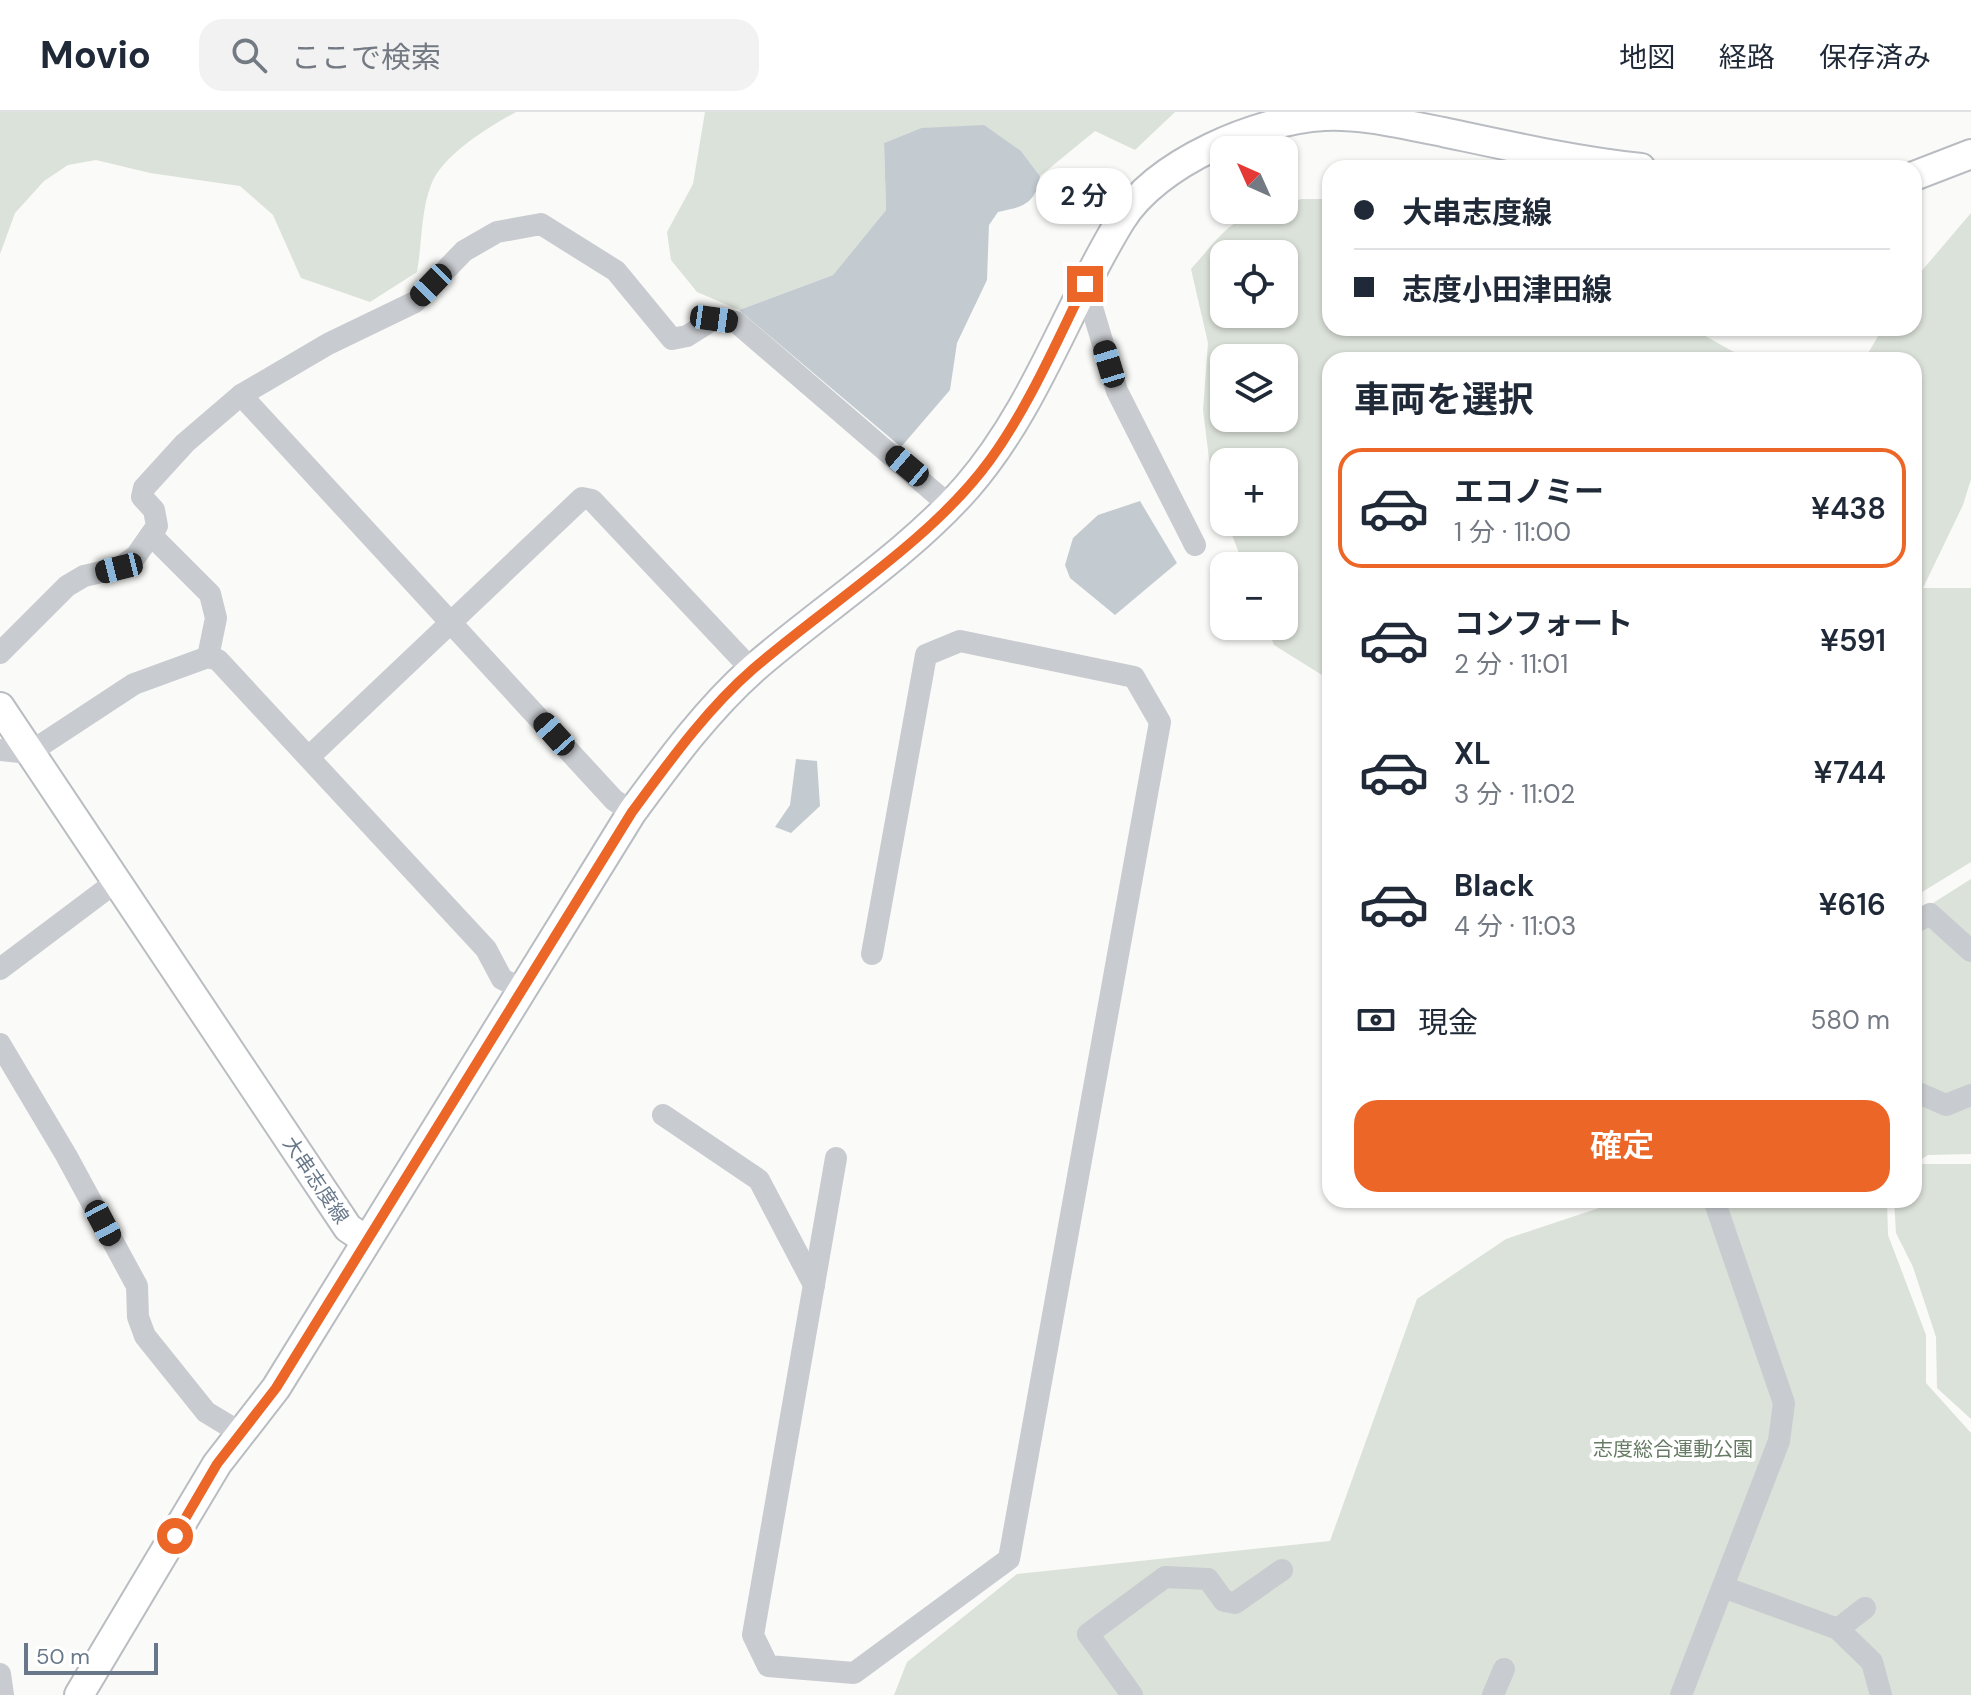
<!DOCTYPE html>
<html lang="ja">
<meta charset="utf-8">
<style>
body{margin:0;font-family:"DM Sans","Noto Sans JP",sans-serif;background:#f2f2f3;color:#1f2937;height:100vh;display:flex;flex-direction:column;font-size:30px;white-space:nowrap}
*{box-sizing:border-box;margin:0}
p{font-size:26px;color:#747a83}
.icon{flex:none;width:44px;height:44px;fill:none;stroke:currentColor;stroke-width:2;stroke-linecap:round;stroke-linejoin:round}
.map{position:relative;flex:1;overflow:hidden}
.panel{position:absolute;left:1322px;top:240px;width:600px;height:856px;display:flex;flex-direction:column;background:#fff;border-radius:24px;box-shadow:0 2px 6px #0004}
.panel>*{flex:none}
.banner{position:absolute;left:1322px;top:48px;width:600px;height:176px;border-radius:24px;box-shadow:0 2px 6px #0004;display:grid;align-content:center;height:176px;padding:0 32px;background:#fff}
.needle{width:52px;rotate:315deg}
.buttons{position:absolute;left:1210px;top:24px;display:grid;gap:16px}
.buttons a{display:grid;place-items:center;width:88px;height:88px;border-radius:16px;background:#fff;box-shadow:0 2px 6px #0004;font-size:40px}
.scale{position:absolute;left:24px;bottom:20px;width:134px;box-sizing:border-box;padding-left:8px;border:4px solid #68788a;border-top:0;font-size:22px;line-height:28px;white-space:nowrap;color:#68788a;-webkit-text-stroke:6px #fff;paint-order:stroke}
.end{position:absolute;width:36px;height:36px;margin:-18px;border:10px solid #eb6627;background:#fff;box-shadow:0 0 0 4px #fff}
.from{border-radius:50%}
.bubble{position:absolute;height:56px;border-radius:24px;background:#fff;box-shadow:0 2px 6px #0004;font-size:26px;font-weight:600;line-height:56px;text-align:center}
.car{position:absolute;width:24px;height:48px;margin:-24px -12px;border-radius:10px;box-shadow:0 0 6px 2px #0007;background:linear-gradient(#222 24%,#8ab4d8 0 40%,#222 0 76%,#8ab4d8 0 86%,#222 0)}
.banner b{display:flex;align-items:center;gap:28px;height:76px;font-size:30px}
.banner b+b{border-top:2px solid #e0e1e3}
.banner i{width:20px;height:20px;background:#1f2937}
ul{padding:0;list-style:none}
li{display:flex;align-items:center;gap:24px;height:120px;margin:0 16px 12px;padding:0 16px;border:4px solid transparent;border-radius:24px}
li div{flex:1}
li b{display:block;font-size:30px}
li em{font-style:normal;font-weight:600}
li.current{border-color:#eb6627}
li>.icon{width:72px;height:72px;stroke-width:1.5}
h2{padding:0 32px;font-size:36px;line-height:96px}
.pay{display:flex;align-items:center;gap:20px;height:88px;padding:0 32px;font-size:30px}
.pay p{margin-inline-start:auto}
.primary-button{display:flex;gap:16px;margin-top:auto;padding:16px 32px}
.primary-button a{flex:1;height:92px;border-radius:24px;background:#eb6627;color:#fff;font-size:32px;font-weight:600;line-height:92px;text-align:center}
header{display:flex;align-items:center;gap:48px;box-sizing:border-box;height:112px;padding:0 40px;background:#fff;border-bottom:2px solid #e0e1e3}
header strong{font-size:38px}
nav{display:flex;gap:44px;margin-inline-start:auto;font-size:28px}
.search{width:560px;height:72px;background:#f2f2f3;display:flex;align-items:center;gap:20px;box-sizing:border-box;padding:0 28px;border-radius:24px;color:#747a83;font-size:30px}
.map>svg:first-child{display:block}
.green{fill:#dbe2d9;fill-rule:evenodd}
.water{fill:#c3cbd1}
.lines{fill:none;stroke-linecap:round;stroke-linejoin:round}
.major-casing{stroke:#b9bdc2;stroke-width:32}
.minor{stroke:#c8cbcf;stroke-width:22}
.major{stroke:#fff;stroke-width:28}
.route{stroke:#eb6627;stroke-width:10}
.labels{text-anchor:middle;stroke-width:8;stroke-linejoin:round;paint-order:stroke}
.street-label{font-size:20px;fill:#68788a;stroke:#fff}
.park-label{font-size:20px;fill:#667b63;stroke:#fff}
</style>
<header>
<strong>Movio</strong>
<div class="search"><svg class="icon" aria-label="search" viewBox="0 0 24 24"><circle cx="10" cy="10" r="6"/><path d="M15 15l6 6"/></svg>ここで検索</div>
<nav><a>地図</a><a>経路</a><a>保存済み</a></nav>
</header>
<div class="map">
<svg width="1971" height="1583" viewBox="0 0 1971 1583">
<rect width="100%" height="100%" fill="#fafaf8"/>
<g class="green">
<path d="M0 0H516C489 15 442 43 431 73 421 98 422 132 417 160L370 190 301 166 273 103 240 74 150 61 96 48 68 53 44 69 15 101 0 142Z"/>
<path d="M705 0H1175L1135 38 1095 19 1040 64 1021 39 921 16 884 31 886 98 833 163 739 198 697 180 671 148 667 120 693 72Z"/>
<path d="M1301 87H1330V216H1691L1732 239 1758 248H1330V568L1274 533 1267 514H1284V454H1244L1227 410H1284V350H1224V402L1212 371 1203 298 1208 231 1191 157C1222 123 1233 98 1284 98V92ZM1284 142V202H1224V142ZM1284 246V306H1224V246Z"/>
<path d="M1971 101V367L1963 393 1923 476H1971V750L1914 785V248H1864L1883 216H1914V168Z"/>
<path d="M1971 767V1042L1928 1043 1914 1052V803Z"/>
<path d="M1923 1052H1971V1307L1937 1276 1936 1225 1913 1155 1896 1121 1894 1088H1914V1060Z"/>
<path d="M1623 1088H1887L1888 1123 1926 1223V1271L1971 1321V1583H894L907 1550 1017 1462 1330 1429 1417 1187 1506 1127Z"/>
</g>
<g class="water">
<path d="M984 13 1021 39 1040 64C1036 92 1023 95 998 100L989 113 987 168 957 231 950 278 901 335 739 198 833 163 886 98 884 31 921 16Z"/>
<path d="M1140 389 1177 451 1115 503 1070 466 1065 453 1073 426 1098 403Z"/>
<path d="M796 647 817 649 820 694 791 721 775 715 790 693Z"/>
</g>
<g class="lines">
<g class="major-casing">
<g id="major">
<path d="M1914 64 1971 42"/>
<path d="M0 595 348 1116 366 1128"/>
<path d="M79 1583 217 1352 276 1276 632 700C669 650 706 599 753 557 823 496 905 445 967 375 1035 297 1067 195 1121 108 1157 50 1257 8 1324 4 1363 2 1405 13 1443 20 1509 34 1575 49 1641 56"/>
</g>
</g>
<g class="minor">
<path d="M1085 172 1117 279 1195 433"/>
<path d="M241 283 614 688 632 700"/>
<path d="M0 541 67 474 84 464 119 456 136 444 157 414 154 398 142 385 144 376 185 331 241 283 328 232 415 190 464 139 497 120 541 112 616 159 672 227 687 224 714 207 736 210 950 394"/>
<path d="M208 545 218 548 486 837 502 867 522 877"/>
<path d="M0 638 29 641 134 572 208 545 216 506 210 482 151 423"/>
<path d="M310 644 582 386 592 388 752 558"/>
<path d="M1914 811 1930 802 1971 839"/>
<path d="M0 857 117 769"/>
<path d="M0 932 66 1043 137 1174 138 1205 145 1224 206 1300 239 1320"/>
<path d="M1914 979 1946 993 1971 983"/>
<path d="M663 1003 759 1068 814 1173"/>
<path d="M836 1046 753 1523 768 1554 854 1561 1009 1447 1160 610 1134 565 960 529 926 543 872 842"/>
<path d="M1723 1475 1838 1517 1872 1550 1881 1583"/>
<path d="M1838 1517 1865 1496"/>
<path d="M0 1562 3 1583"/>
<path d="M1132 1583 1088 1522 1165 1465 1208 1467 1224 1489 1235 1491 1282 1458"/>
<path d="M1493 1583 1504 1557"/>
<path d="M1681 1583 1779 1329 1784 1291 1714 1088"/>
</g>
<use href="#major" class="major"/>
</g>
<g class="lines">
<path class="route" d="M175 1424 217 1352 276 1276 632 700C669 650 706 598 753 557 828 492 932 428 990 348 1029 294 1056 231 1085 172"/>
</g>
<g class="labels">
<g class="street-label">
<text transform="translate(316 1068) rotate(56)" y="7">大串志度線</text>
</g>
<g class="park-label">
<text x="1673" y="1344">志度総合運動公園</text>
</g>
</g>
</svg>
<div class="buttons">
<a><svg class="needle" viewBox="-14 -14 28 28"><path d="M0-13l5 13h-10z" fill="#e53935"/><path d="M0 13l5-13h-10z" fill="#747a83"/></svg></a>
<a><svg class="icon" aria-label="locate" viewBox="0 0 24 24"><circle cx="12" cy="12" r="6"/><path d="M12 2v4M12 18v4M2 12h4M18 12h4"/></svg></a>
<a><svg class="icon" aria-label="layers" viewBox="0 0 24 24"><path d="M12 4l9 5-9 5-9-5zM3 14l9 5 9-5"/></svg></a>
<a>+</a>
<a>−</a>
</div>
<div class="scale">50 m</div>
<i class="end from" style="left:175px;top:1424px"></i>
<i class="end" style="left:1085px;top:172px"></i>
<div class="bubble" style="left:1036px;top:56px;width:96px">2 分</div>
<i class="car" style="left:431px;top:173px;rotate:224deg"></i>
<i class="car" style="left:714px;top:207px;rotate:98deg"></i>
<i class="car" style="left:1109px;top:252px;rotate:343deg"></i>
<i class="car" style="left:907px;top:354px;rotate:310deg"></i>
<i class="car" style="left:119px;top:456px;rotate:256deg"></i>
<i class="car" style="left:554px;top:622px;rotate:318deg"></i>
<i class="car" style="left:103px;top:1111px;rotate:152deg"></i>
<div class="banner">
<b><i class="from"></i>大串志度線</b>
<b><i></i>志度小田津田線</b>
</div>
<section class="panel">
<h2>車両を選択</h2>
<ul>
<li class="current"><svg class="icon" aria-label="car" viewBox="0 0 24 24"><path d="M5 17H2v-5l4-1 3-4h7l3 4 3 1v5h-3M9 17h6M6 11h13"/><circle cx="7" cy="17" r="2"/><circle cx="17" cy="17" r="2"/></svg><div><b>エコノミー</b><p>1 分 · 11:00</p></div><em>¥438</em></li>
<li><svg class="icon" aria-label="car" viewBox="0 0 24 24"><path d="M5 17H2v-5l4-1 3-4h7l3 4 3 1v5h-3M9 17h6M6 11h13"/><circle cx="7" cy="17" r="2"/><circle cx="17" cy="17" r="2"/></svg><div><b>コンフォート</b><p>2 分 · 11:01</p></div><em>¥591</em></li>
<li><svg class="icon" aria-label="car" viewBox="0 0 24 24"><path d="M5 17H2v-5l4-1 3-4h7l3 4 3 1v5h-3M9 17h6M6 11h13"/><circle cx="7" cy="17" r="2"/><circle cx="17" cy="17" r="2"/></svg><div><b>XL</b><p>3 分 · 11:02</p></div><em>¥744</em></li>
<li><svg class="icon" aria-label="car" viewBox="0 0 24 24"><path d="M5 17H2v-5l4-1 3-4h7l3 4 3 1v5h-3M9 17h6M6 11h13"/><circle cx="7" cy="17" r="2"/><circle cx="17" cy="17" r="2"/></svg><div><b>Black</b><p>4 分 · 11:03</p></div><em>¥616</em></li>
</ul>
<div class="pay"><svg class="icon" aria-label="cash" viewBox="0 0 24 24"><path d="M3 7h18v10H3z"/><circle cx="12" cy="12" r="2"/></svg>現金<p>580 m</p></div>
<div class="primary-button"><a>確定</a></div>
</section>
</div>
